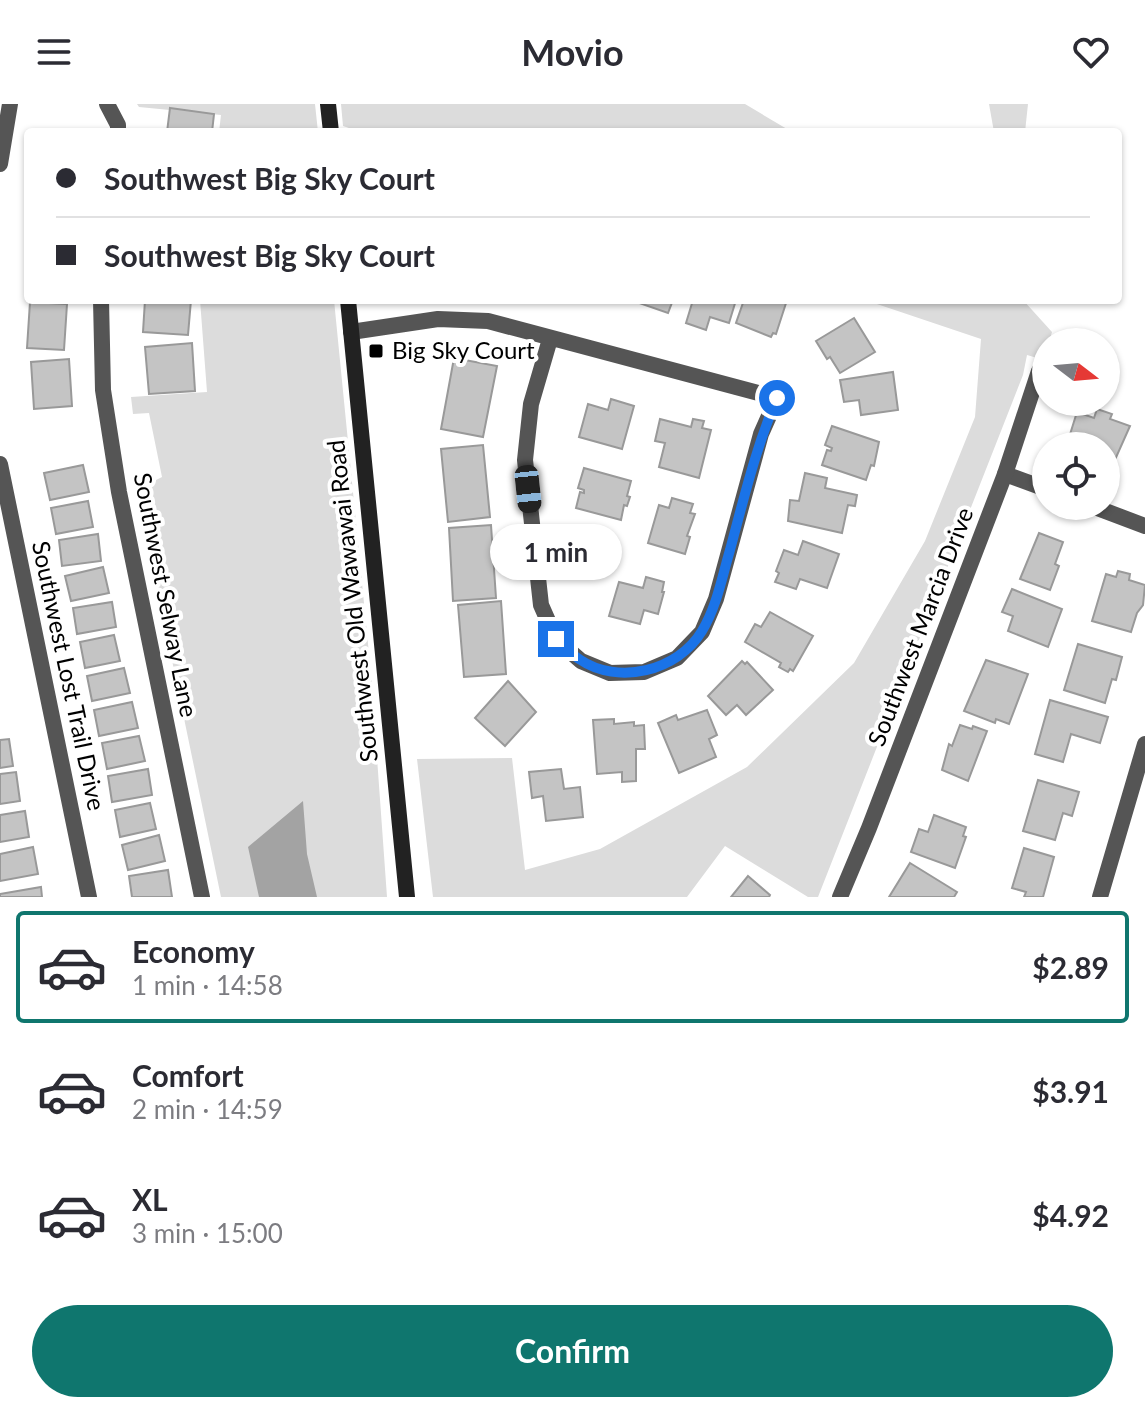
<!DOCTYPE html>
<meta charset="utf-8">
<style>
body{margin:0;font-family:Lato,sans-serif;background:#f7f7f7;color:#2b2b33;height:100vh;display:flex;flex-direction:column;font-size:30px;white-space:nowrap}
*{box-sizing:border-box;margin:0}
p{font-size:26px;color:#7c7c81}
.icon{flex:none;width:44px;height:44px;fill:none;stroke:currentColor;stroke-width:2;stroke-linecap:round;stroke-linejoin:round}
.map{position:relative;height:793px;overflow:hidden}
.sheet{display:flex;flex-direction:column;background:#fff;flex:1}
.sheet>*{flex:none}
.guide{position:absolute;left:24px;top:24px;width:1098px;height:176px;border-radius:8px;box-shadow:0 2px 6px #0004;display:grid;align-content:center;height:176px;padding:0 32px;background:#fff}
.needle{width:52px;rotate:106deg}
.fabs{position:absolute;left:1032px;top:224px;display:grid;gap:16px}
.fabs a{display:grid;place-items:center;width:88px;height:88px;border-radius:50%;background:#fff;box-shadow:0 2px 6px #0004;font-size:40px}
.end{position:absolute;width:36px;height:36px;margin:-18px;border:10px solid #1a73e8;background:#fff;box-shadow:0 0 0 4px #fff}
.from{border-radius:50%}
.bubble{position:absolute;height:56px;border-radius:28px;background:#fff;box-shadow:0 2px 6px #0004;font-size:26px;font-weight:700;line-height:56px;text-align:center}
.car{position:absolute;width:24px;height:48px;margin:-24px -12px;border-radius:10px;box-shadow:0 0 6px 2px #0007;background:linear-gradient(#222 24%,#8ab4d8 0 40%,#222 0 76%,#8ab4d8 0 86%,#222 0)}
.guide b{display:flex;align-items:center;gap:28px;height:76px;font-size:30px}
.guide b+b{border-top:2px solid #e1e1e2}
.guide i{width:20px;height:20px;background:#2b2b33}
ul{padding:14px 0 0;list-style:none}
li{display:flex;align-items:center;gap:24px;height:112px;margin:0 16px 12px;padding:0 16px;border:4px solid transparent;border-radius:8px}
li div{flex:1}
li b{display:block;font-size:30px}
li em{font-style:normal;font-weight:700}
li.on{border-color:#0f766e}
li>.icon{width:72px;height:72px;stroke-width:1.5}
.primary-button{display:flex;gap:16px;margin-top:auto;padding:16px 32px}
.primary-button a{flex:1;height:92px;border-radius:48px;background:#0f766e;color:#fff;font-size:32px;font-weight:700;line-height:92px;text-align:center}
header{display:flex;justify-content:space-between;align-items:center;height:104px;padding:0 32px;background:#fff;font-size:36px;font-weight:700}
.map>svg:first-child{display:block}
.green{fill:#dcdcdc}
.water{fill:#a3a3a3}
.building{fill:#c4c4c4;stroke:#999;stroke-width:2}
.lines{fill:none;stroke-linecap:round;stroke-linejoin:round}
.minor{stroke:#555;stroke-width:16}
.secondary{stroke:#222;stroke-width:16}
.route{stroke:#1a73e8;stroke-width:10}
.poi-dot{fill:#000;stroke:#fff;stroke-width:3}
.labels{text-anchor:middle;stroke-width:8;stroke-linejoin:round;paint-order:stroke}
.poi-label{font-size:24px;fill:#000;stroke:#fff;text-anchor:start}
.street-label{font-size:24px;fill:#000;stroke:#fff}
</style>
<header><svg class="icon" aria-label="menu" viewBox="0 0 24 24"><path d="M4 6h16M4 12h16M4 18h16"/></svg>Movio<svg class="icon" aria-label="heart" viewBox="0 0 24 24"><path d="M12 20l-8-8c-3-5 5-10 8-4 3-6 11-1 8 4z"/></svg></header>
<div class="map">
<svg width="1145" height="793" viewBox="0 0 1145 793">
<rect width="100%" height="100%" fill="#fff"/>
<g class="green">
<path d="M137 0H315L318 28H219L221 11 139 3Z"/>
<path d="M341 0H745L792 28H361L343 22Z"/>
<path d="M989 0H1028L1025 28H994Z"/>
<path d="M200 196H334L371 570 387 793H221L138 392 144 382 162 373 149 309 133 310 131 293 207 288Z"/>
<path d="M865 196H1023L1052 228 1049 238H1046L1044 256 1027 251 1023 271 818 793H808L725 742 687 793H433L417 655 512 654 525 766 600 745 747 663 854 559 925 437 975 313 981 235Z"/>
</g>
<path class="water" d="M303 697 307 750 317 793H259L248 743Z"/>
<g class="building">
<path d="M170 4 214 10 212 28H167Z"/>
<path d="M145 196H191L188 231 143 228Z"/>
<path d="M640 196H673L668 209 639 199Z"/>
<path d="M693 196H736L729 219 710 213 706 226 686 219Z"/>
<path d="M744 196H787L776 230 773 229 771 233 736 219Z"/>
<path d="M30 198 67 200 64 246 27 244Z"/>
<path d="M854 214 875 248 840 269 830 253 827 255 816 237Z"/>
<path d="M192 239 195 287 149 290 145 243Z"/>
<path d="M454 254 497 262 483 333 441 325Z"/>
<path d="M69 255 72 302 34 305 31 258Z"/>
<path d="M893 268 898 306 861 311 859 296 844 298 840 276Z"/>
<path d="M611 295 634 302 622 345 579 333 588 300 608 306Z"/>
<path d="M1097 305 1112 310 1110 315 1130 322 1114 358 1106 355V342L1067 340 1077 308 1094 314Z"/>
<path d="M660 315 691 323 693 315 704 317 702 324 711 326 699 374 659 363 665 339 655 337Z"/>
<path d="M832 322 879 338 874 362 871 361 866 376 822 361 827 346 831 347 832 344 825 341Z"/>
<path d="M483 341 490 413 448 418 441 345Z"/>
<path d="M83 361 89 388 50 396 44 369Z"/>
<path d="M584 364 631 377 627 392 630 393 627 402 624 401 621 416 576 404 580 388 584 389V386L578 384Z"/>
<path d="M805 369 827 374 825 384 857 391 855 402 848 401 842 429 788 417 790 396 799 397Z"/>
<path d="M672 394 693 400 690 409 695 410 687 432 690 433 685 450 648 439 659 401 669 404Z"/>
<path d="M88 397 93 423 56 430 51 404Z"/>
<path d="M491 421 496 494 453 497 449 424Z"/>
<path d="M1039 429 1063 438 1055 460 1059 462 1050 486 1020 475Z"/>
<path d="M98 430 101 457 62 462 59 436Z"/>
<path d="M803 437 839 450 827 484 800 475 796 485 775 478 779 469 776 467 784 446 798 451Z"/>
<path d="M103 463 109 489 71 497 65 472Z"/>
<path d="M1118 467 1130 470 1129 476 1145 481 1143 501 1137 509 1131 528 1092 517 1106 470 1116 473Z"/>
<path d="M646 473 664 478 662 488H664L658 510 644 506 640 520 609 512 619 478 643 484Z"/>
<path d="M1012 485 1062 505 1048 543 1008 527 1013 512 1002 508Z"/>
<path d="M501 497 506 570 464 573 458 501Z"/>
<path d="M112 498 116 523 77 530 73 504Z"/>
<path d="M770 508 813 532 793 567 790 565 788 568 779 563 781 559 745 538 755 520 761 523Z"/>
<path d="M114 531 120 557 85 564 80 538Z"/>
<path d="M1078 540 1122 553 1116 576 1112 575 1105 599 1064 586Z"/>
<path d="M986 556 1028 570 1009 620 996 615 995 619 964 607Z"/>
<path d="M742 557 745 560 747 558 773 586 746 611 737 601 726 611 708 592Z"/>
<path d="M124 564 130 589 92 597 87 572Z"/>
<path d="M508 577 536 608 505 642 475 614Z"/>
<path d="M1050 596 1108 613 1100 639 1071 630 1063 658 1035 650Z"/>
<path d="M132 598 138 624 99 632 94 606Z"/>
<path d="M707 606 717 631 709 635 716 653 679 669 658 619 676 611 678 616Z"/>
<path d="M614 615V620L634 618V622L644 621 645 645H636V677L622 678V668L597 670 593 616Z"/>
<path d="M960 621 972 625 973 622 987 627 968 677 942 666 949 640 952 642Z"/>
<path d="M139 632 145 657 107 665 102 639Z"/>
<path d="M9 635 13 662 0 664V636Z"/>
<path d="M148 665 152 691 112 698 108 672Z"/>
<path d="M561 665 564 685 580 683 583 713 546 717 543 692 532 694 529 668Z"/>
<path d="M16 668 20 697 0 700V670Z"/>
<path d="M1038 676 1079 688 1072 712 1063 709 1055 736 1023 727Z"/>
<path d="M150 699 156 725 120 733 115 706Z"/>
<path d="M25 707 29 733 0 738V711Z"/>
<path d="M934 711 966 723 963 732 966 733 955 764 911 748 919 725 928 728Z"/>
<path d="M159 731 165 757 128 766 122 741Z"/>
<path d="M33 743 38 770 0 777V750Z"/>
<path d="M1024 744 1054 753 1043 793H1024L1026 788 1012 784Z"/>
<path d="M910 759 957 788 954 793H889Z"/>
<path d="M168 766 172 793H132L129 772Z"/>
<path d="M748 772 770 791 769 793H731Z"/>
<path d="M41 783 42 793H0V790Z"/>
</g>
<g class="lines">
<g class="minor">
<path d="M107 0 118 21V28"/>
<path d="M0 60 10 0"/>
<path d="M101 196 103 286 119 388 202 793"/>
<path d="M351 228 438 215 488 217 777 294 761 330 716 495 702 528 677 554 644 568 610 569 581 557 556 535 541 501 525 356 531 300 550 235"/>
<path d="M0 360 89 793"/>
<path d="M1005 370 1046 385"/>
<path d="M1092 402 1145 422"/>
<path d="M840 793 869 724 1005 370 1039 267"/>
<path d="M1100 793 1145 640"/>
</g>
<g class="secondary">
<path d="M328 0 331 28"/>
<path d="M348 196 407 793"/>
</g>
</g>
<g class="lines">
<path class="route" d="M556 535C564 542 571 550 579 555 618 582 678 567 702 527 717 502 722 473 730 446 744 394 756 343 777 294"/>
</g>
<rect class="poi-dot" x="368" y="239" width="16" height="16" rx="4"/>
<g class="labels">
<g class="poi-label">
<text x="392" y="255">Big Sky Court</text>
</g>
<g class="street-label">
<text transform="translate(165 491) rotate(79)" y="8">Southwest Selway Lane</text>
<text transform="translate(353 497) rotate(-96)" y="8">Southwest Old Wawawai Road</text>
<text transform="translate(921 523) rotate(-69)" y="8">Southwest Marcia Drive</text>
<text transform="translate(68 572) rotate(78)" y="8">Southwest Lost Trail Drive</text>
</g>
</g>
</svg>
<div class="fabs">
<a><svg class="needle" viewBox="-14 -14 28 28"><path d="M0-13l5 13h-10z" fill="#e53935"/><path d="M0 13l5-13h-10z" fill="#7c7c81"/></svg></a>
<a><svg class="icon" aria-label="locate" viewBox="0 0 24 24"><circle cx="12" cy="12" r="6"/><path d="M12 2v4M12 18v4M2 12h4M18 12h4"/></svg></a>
</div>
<i class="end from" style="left:777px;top:294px"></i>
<i class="end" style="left:556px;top:535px"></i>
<div class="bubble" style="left:490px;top:420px;width:132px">1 min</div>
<i class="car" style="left:528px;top:385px;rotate:174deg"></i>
<div class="guide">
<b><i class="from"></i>Southwest Big Sky Court</b>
<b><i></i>Southwest Big Sky Court</b>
</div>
</div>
<section class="sheet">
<ul>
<li class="on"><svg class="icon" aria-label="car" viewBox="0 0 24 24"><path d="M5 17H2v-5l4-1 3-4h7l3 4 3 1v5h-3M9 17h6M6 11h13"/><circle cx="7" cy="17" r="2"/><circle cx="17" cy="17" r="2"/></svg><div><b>Economy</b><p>1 min · 14:58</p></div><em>$2.89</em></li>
<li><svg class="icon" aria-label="car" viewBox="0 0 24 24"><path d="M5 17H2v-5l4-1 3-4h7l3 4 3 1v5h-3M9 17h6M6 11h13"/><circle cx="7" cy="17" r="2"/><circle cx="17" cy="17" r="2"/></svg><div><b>Comfort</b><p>2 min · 14:59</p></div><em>$3.91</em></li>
<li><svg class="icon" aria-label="car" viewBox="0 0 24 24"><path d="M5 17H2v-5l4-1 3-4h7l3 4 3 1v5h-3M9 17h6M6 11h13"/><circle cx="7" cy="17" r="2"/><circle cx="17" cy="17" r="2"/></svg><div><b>XL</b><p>3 min · 15:00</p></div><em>$4.92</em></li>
</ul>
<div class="primary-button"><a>Confirm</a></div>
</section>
